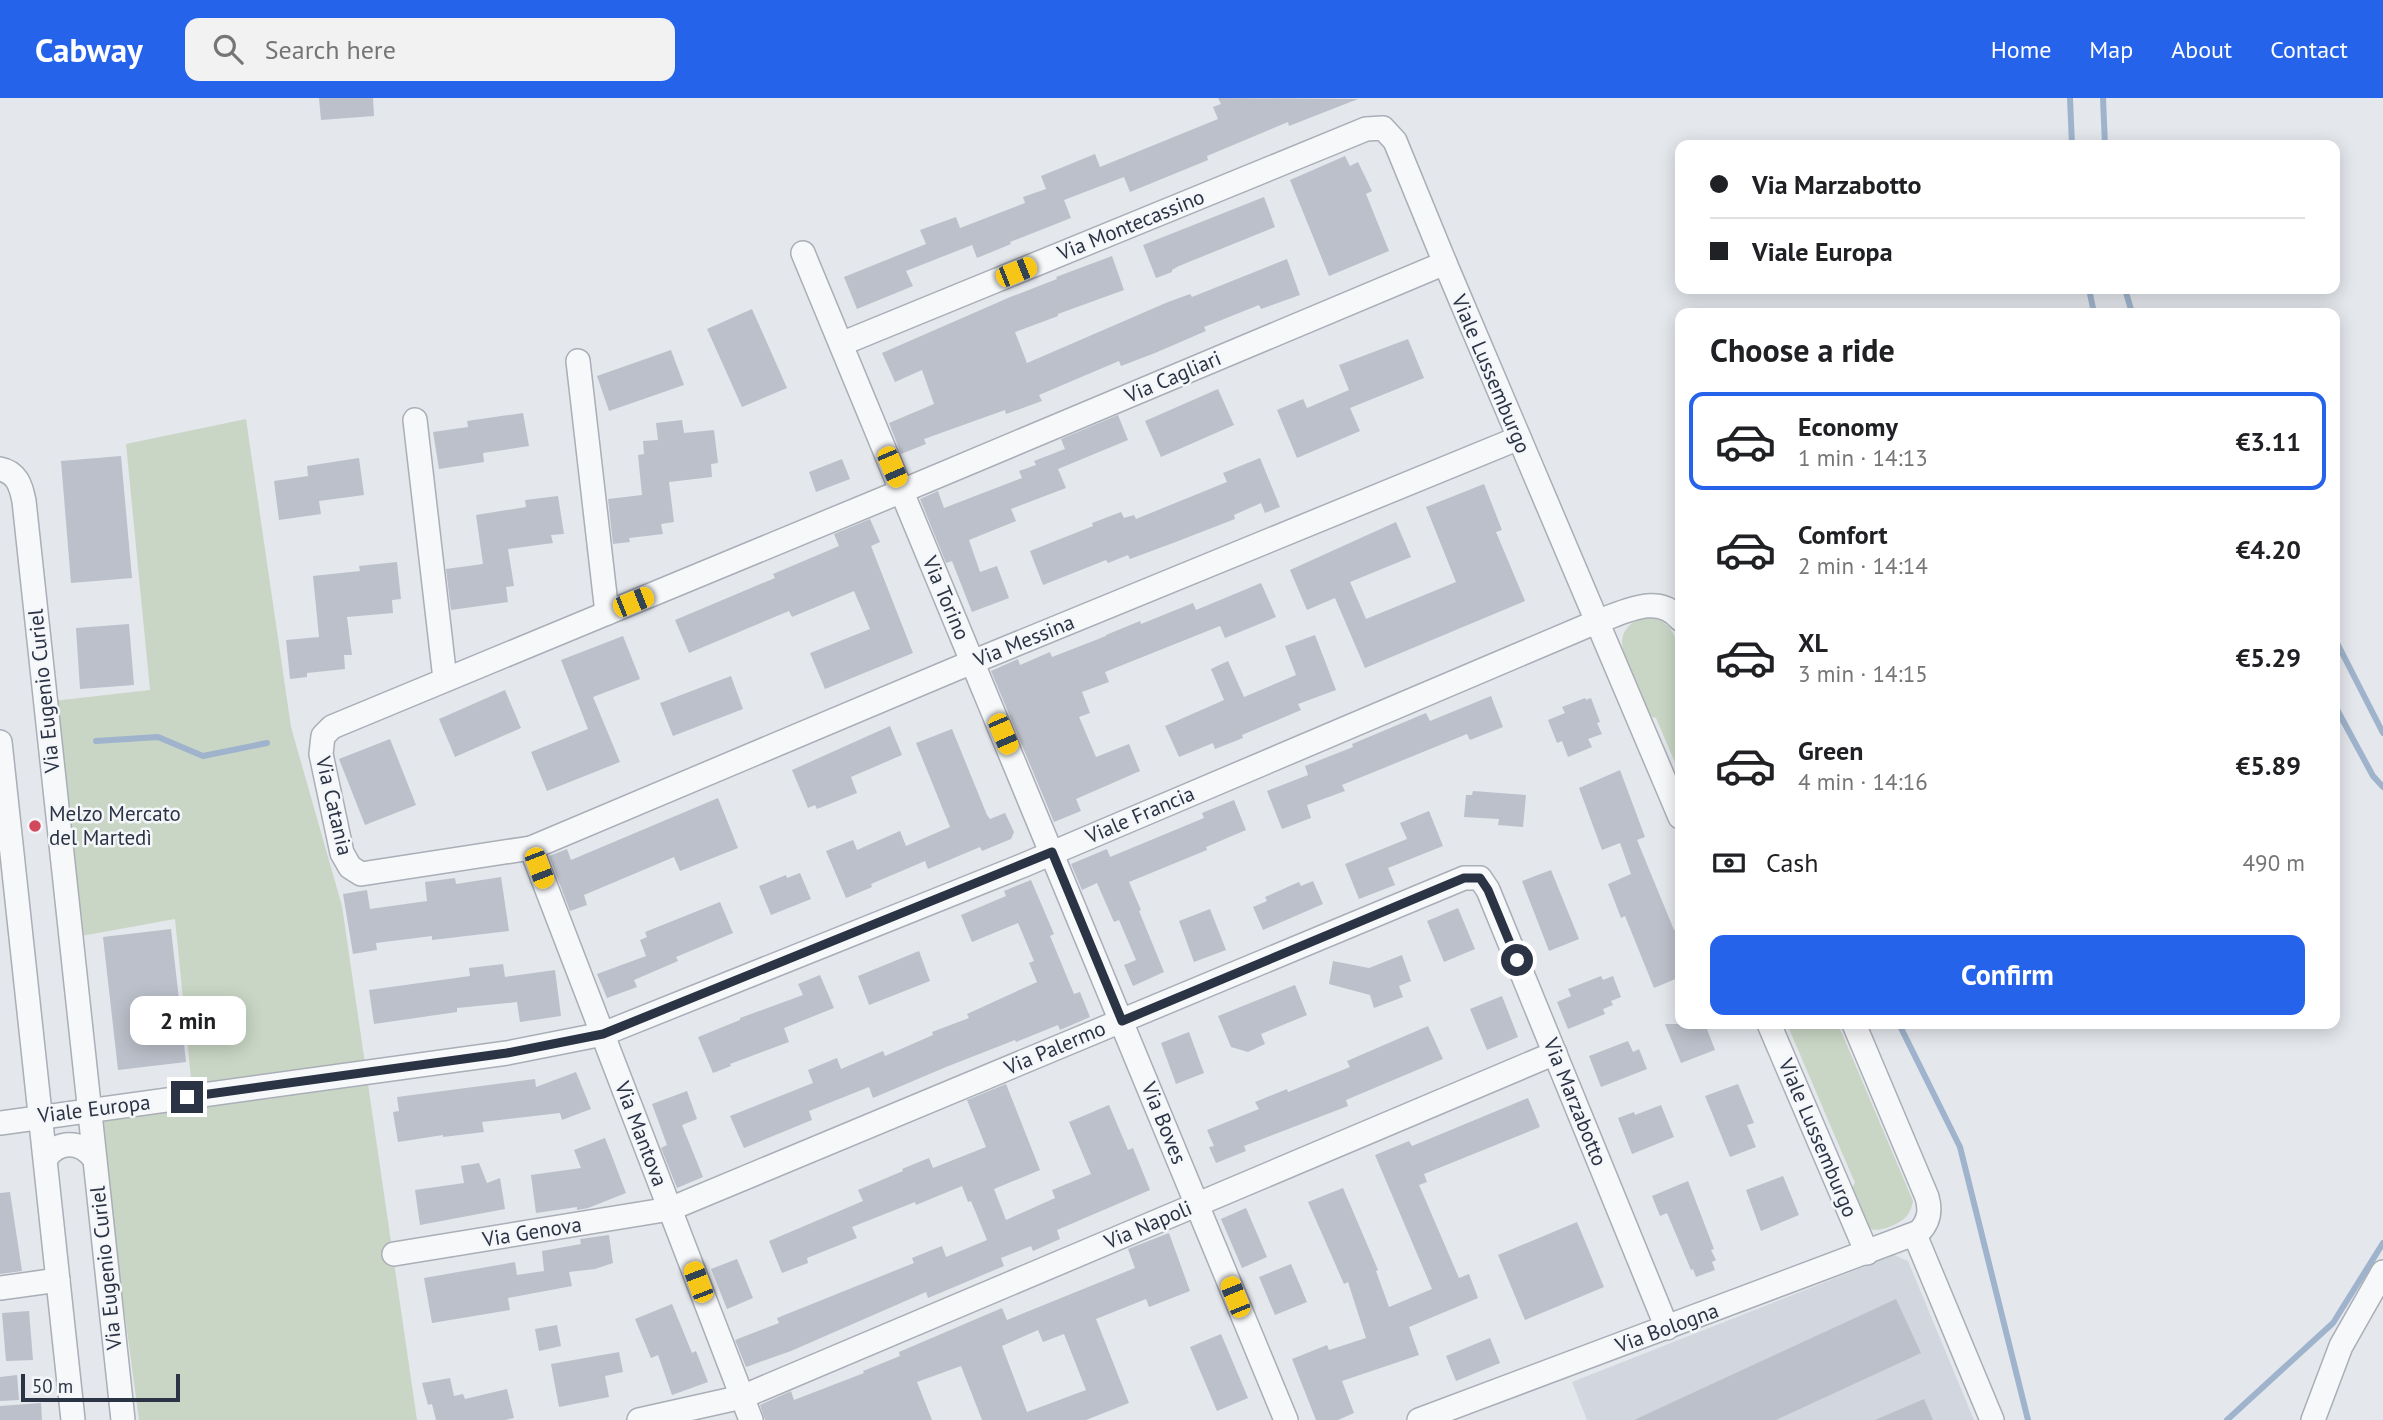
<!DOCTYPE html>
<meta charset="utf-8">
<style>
body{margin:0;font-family:"PT Sans",sans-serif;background:#f2f2f2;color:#202124;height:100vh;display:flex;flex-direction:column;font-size:26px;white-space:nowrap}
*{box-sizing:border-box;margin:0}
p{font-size:23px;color:#757577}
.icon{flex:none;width:38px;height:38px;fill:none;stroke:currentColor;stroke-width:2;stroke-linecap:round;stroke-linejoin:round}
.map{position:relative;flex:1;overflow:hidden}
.panel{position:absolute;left:1675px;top:210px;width:665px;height:721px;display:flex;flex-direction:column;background:#fff;border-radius:14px;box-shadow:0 4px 18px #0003}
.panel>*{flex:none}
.guide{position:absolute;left:1675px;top:42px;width:665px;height:154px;border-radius:14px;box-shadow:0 4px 18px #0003;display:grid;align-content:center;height:154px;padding:0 35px;background:#fff}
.scale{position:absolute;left:21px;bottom:18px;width:159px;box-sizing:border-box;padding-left:7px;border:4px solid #2b3445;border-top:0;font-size:19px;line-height:24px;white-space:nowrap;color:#2b3445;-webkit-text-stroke:5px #f4f6f9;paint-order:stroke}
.end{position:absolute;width:32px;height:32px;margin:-16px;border:9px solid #2b3445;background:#fff;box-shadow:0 0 0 4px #fff}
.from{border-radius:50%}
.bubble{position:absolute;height:49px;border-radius:14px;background:#fff;box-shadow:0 4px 18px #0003;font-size:23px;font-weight:600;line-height:49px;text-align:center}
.car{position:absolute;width:21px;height:42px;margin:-21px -10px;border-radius:9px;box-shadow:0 0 5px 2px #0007;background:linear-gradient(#f5c518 24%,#345 0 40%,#f5c518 0 76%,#345 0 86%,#f5c518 0)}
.guide b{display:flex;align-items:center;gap:24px;height:66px;font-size:26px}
.guide b+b{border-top:2px solid #e0e0e0}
.guide i{width:18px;height:18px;background:#202124}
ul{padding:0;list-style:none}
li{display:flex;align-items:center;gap:21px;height:98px;margin:0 14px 10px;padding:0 21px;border:4px solid transparent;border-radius:14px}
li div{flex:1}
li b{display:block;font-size:26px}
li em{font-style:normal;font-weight:600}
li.on{border-color:#2563eb}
li>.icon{width:63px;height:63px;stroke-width:1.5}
h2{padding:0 35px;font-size:32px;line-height:84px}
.pay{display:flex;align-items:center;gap:18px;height:77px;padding:0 35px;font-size:26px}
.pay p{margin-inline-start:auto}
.action{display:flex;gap:14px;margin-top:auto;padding:14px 35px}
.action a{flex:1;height:80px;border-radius:14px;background:#2563eb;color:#fff;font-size:28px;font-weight:600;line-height:80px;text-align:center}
header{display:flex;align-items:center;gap:42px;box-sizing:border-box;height:98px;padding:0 35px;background:#2563eb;color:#fff}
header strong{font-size:33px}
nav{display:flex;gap:38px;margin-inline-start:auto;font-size:24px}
.search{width:490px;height:63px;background:#f2f2f2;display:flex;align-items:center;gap:18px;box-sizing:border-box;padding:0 24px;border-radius:14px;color:#757577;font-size:26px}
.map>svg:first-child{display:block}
.built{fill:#d2d6de}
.green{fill:#c9d6c5}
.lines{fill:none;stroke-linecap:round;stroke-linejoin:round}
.stream{stroke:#9fb4cc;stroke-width:6}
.building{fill:#bbc0ca;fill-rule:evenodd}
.street-casing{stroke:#a9aeb7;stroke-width:26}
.street{stroke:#f7f8fa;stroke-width:23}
.route{stroke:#2b3445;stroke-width:9}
.poi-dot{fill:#d1495b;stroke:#f4f6f9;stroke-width:2.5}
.labels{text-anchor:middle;stroke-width:5;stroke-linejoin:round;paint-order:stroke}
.street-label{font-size:21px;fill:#2b3445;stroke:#f4f6f9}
.poi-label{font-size:21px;fill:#2b3445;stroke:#f4f6f9;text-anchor:start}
</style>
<header>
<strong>Cabway</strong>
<div class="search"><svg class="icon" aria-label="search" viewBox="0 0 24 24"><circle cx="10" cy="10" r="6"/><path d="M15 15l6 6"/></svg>Search here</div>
<nav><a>Home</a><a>Map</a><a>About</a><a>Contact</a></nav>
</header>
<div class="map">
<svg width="2383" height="1322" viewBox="0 0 2383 1322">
<rect width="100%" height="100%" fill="#e4e7ec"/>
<path class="built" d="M1894 1157 1908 1163 1974 1322H1587L1572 1284Z"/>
<g class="green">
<path d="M246 321 291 629 342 808 417 1322H139L99 1024 194 1010 175 821 70 840 44 604 150 592 126 346Z"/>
<path d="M1646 519C1669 522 1672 531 1680 551V676L1656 620 1649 618C1643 603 1622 558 1622 545 1622 531 1633 522 1646 519Z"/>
<path d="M1787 926H1838L1913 1103C1912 1109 1910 1114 1906 1119 1899 1126 1878 1136 1869 1130 1860 1123 1853 1104 1848 1095L1855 1085Z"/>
</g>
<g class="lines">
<g class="stream">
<path d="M2070 0 2072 47"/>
<path d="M2103 0 2105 47"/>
<path d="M2089 191 2094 215"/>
<path d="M2125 191 2132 215"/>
<path d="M2334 539 2383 635"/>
<path d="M2334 606 2373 678 2383 689"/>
<path d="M96 643 158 639 203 658 267 645"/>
<path d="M1899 926 1960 1049 2028 1322"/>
<path d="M2227 1322 2333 1225 2383 1145"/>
</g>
</g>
<g class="building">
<path d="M319 0H373L374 18 321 22Z"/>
<path d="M1218 0 1358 1 1289 28 1288 24 1207 58 1208 62 1130 94 1124 79 1064 102 1071 120 1010 144 1011 146 977 160 972 147 906 173 913 188 857 211 844 179 926 146 920 132 956 119 960 130 1025 105 1023 99 1046 91 1041 78 1095 56 1100 69 1218 21 1213 9 1221 6Z"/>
<path d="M1345 58 1350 68 1358 64 1372 93 1366 96 1389 153 1329 178 1290 82Z"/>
<path d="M1264 99 1275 129 1179 168 1172 172V174L1156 180 1143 147Z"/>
<path d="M1112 158 1124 192 1058 216V218L1015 234 1027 265 1168 204 1190 196 1192 199 1287 161 1300 197 1261 211 1259 207 1204 229 1206 233 1155 255 1121 268 1119 263 1039 297 1042 303 1006 316 1005 312 924 341 926 346 901 356 889 325 934 306 922 272 895 284 882 255 1008 200 1057 181 1056 179Z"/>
<path d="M752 211 787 290 742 309 707 231Z"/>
<path d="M1408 241 1424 280 1350 310 1360 333 1297 360 1277 312 1303 301 1307 310 1349 292 1339 267Z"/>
<path d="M671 252 684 287 609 313 597 278Z"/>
<path d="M1218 291 1234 327 1161 359 1145 323Z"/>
<path d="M523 315 529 348 483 355 484 364 439 371 433 334 468 329 467 323Z"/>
<path d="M1118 317 1128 342 1058 371 1066 390 1011 411 1016 423 969 442 980 474 997 468 1009 500 972 514 952 463 946 465 920 401 938 393 944 410 1022 380 1019 373 1036 367 1034 363 1065 351 1061 341Z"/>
<path d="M682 322 684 335 714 332 718 365 711 366 712 379 669 384 674 424 661 426 663 436 629 440 630 444 613 446 608 401 642 397 638 357 644 356 643 343 658 342 656 325Z"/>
<path d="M121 358 132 480 71 485 61 363Z"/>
<path d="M359 360 364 397 319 403 321 416 279 422 274 383 308 378 307 368Z"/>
<path d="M1260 360 1280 409 1265 415 1261 405 1234 417 1235 421 1173 445 1130 461 1128 457 1108 465 1106 462 1043 487 1030 453 1093 428 1092 425 1121 414 1124 420 1134 417 1136 421 1227 384 1223 375Z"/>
<path d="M842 361 850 381 816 394 809 374Z"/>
<path d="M1484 386 1502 432 1496 434 1525 503 1365 570 1335 500 1307 512 1290 472 1396 424 1411 459 1350 484 1366 521 1456 484 1426 409Z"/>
<path d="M558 398 564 436 551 437 553 445 508 451 514 488 506 489 508 504 451 512 446 471 483 466 476 417 526 409 525 402Z"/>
<path d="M870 421 880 444 871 448 913 555 825 591 810 555 870 531 854 493 792 519 789 513 689 555 675 522 775 480 773 476 839 448 834 436Z"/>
<path d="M397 464 401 501 392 502 393 515 347 519 352 557H344L345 571 307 575V579L290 581 286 542 319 539 313 478 360 473 359 468Z"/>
<path d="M1261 485 1276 519 1225 540 1220 528 1105 574 1109 584 1082 594 1090 615 1079 619 1096 659 1129 646 1140 673 1076 701 1081 713 1054 724 991 573 1018 561 1020 567 1050 554 1052 559 1106 538V537L1140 523 1141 526 1193 505 1196 512Z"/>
<path d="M129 526 134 587 80 591 76 530Z"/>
<path d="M1315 537 1336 592 1298 606 1301 612 1242 637 1243 640 1215 651 1213 645 1179 659 1165 628 1224 602 1211 571 1228 563 1244 599 1296 577 1285 548Z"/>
<path d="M623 538 640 581 593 599 620 664 547 693 531 654 588 631 561 562Z"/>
<path d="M731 578 743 611 673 638 660 605Z"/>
<path d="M505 592 521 630 455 659 439 621Z"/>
<path d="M1491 598 1503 629 1470 642 1467 636 1342 687 1345 693 1307 707 1311 720 1282 731 1267 693 1308 677 1305 668 1353 649 1352 646 1426 615 1430 623Z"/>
<path d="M1585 600 1586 602 1591 600 1600 624 1597 625 1602 636 1588 641 1592 649 1568 659 1562 643 1557 645 1548 622 1565 615 1562 609Z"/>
<path d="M890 628 902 657 851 679 857 695 817 711 815 707 808 710 792 672Z"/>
<path d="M952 631 987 717 990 721 1005 715 1014 734 1011 741 982 753 980 749 928 771 925 763 871 786 872 789 846 800 826 753 853 742 857 752 900 733 906 748 950 729 916 645Z"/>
<path d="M390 641 416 707 365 727 339 661Z"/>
<path d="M1620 672 1645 739 1637 742 1674 832 1680 829V879L1654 890 1625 818 1621 820 1608 786 1631 776 1620 745 1602 752 1579 690Z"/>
<path d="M1473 693 1526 697 1523 729 1498 727 1499 721 1464 719 1466 697H1472Z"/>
<path d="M718 700 738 750 680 773 674 759 584 797 587 807 570 813 549 758 567 751 571 762Z"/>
<path d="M1234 702 1246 732 1206 749 1207 752 1129 784 1141 812 1139 813 1164 874 1133 888 1124 867 1136 862 1119 822 1114 824 1097 785 1082 792 1071 766 1107 751 1110 759 1204 720 1202 715Z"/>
<path d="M1429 713 1443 748 1388 770 1395 787 1359 801 1345 766 1407 741 1400 725Z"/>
<path d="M1551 772 1579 841 1549 853 1522 783Z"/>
<path d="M800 775 811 801 771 817 759 788 786 777 787 780Z"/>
<path d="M501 779 509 833 432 842V838L376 845 377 852 353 856 343 796 367 792 370 811 427 803 425 784 455 780 456 786Z"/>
<path d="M1031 782 1054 836 1050 838 1074 896 1080 894 1090 919 1060 932 1058 927 1016 944 1015 942 946 969 873 1000 869 989 809 1013 812 1022 744 1050 730 1018 813 985 808 972 837 960 841 971 883 953 885 958 933 937 932 934 969 920 967 916 1037 884 1029 865 1034 863 1018 825 972 844 961 817 1006 798 1004 793Z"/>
<path d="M1313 783 1323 806 1263 832 1253 809 1267 803 1265 799 1299 784 1301 788Z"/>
<path d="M720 804 733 835 676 859 678 863 634 882 637 889 607 900 597 876 646 858 640 842 647 839 645 834Z"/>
<path d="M1458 810 1475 851 1444 864 1427 823Z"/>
<path d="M1210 811 1226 852 1194 864 1179 823Z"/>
<path d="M171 831 186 964 118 972 103 839Z"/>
<path d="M919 853 930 883 869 907 858 878Z"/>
<path d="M1402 857 1411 883 1399 888 1403 899 1374 910 1370 897 1329 886 1333 863 1369 870Z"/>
<path d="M503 866 505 879 555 872 561 918 520 924 517 904 457 910V914L374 926 369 892 470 878 469 870Z"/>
<path d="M820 877 834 910 784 930 789 944 730 966 731 968 713 975 698 939 740 922V920L803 897 798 886Z"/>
<path d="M1601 878 1603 882 1613 878 1621 899 1611 903 1613 907 1603 911 1605 916 1568 931 1557 904 1571 898 1568 891Z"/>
<path d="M1295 887 1307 917 1261 936 1265 946 1248 954 1231 949 1218 918Z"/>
<path d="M1502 898 1518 939 1487 952 1470 911Z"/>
<path d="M1665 926H1705L1715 952 1681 965Z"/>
<path d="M1428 928 1443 961 1346 1002 1348 1008 1244 1048 1246 1053 1216 1065 1209 1049 1214 1048 1207 1032 1259 1011 1255 1004 1287 991 1288 994 1350 969 1347 963Z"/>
<path d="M1189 934 1204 975 1176 986 1161 945Z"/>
<path d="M1628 943 1633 954 1639 951 1647 971 1601 989 1589 958Z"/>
<path d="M576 974 591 1011 562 1022 560 1015 482 1024 484 1034 443 1039V1037L398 1044 393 1014 399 1013 397 999 535 981 536 989Z"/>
<path d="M1006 986 1040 1072 994 1091 1006 1122 1055 1100 1052 1092 1091 1076 1069 1024 1109 1007 1128 1052 1133 1050 1150 1092 1057 1132 1060 1141 1033 1153 1031 1148 1001 1160 1004 1168 928 1200 926 1194 791 1253 746 1269 735 1242 779 1225 777 1220 914 1165 912 1160 942 1148 946 1159 987 1142 971 1103 968 1104 962 1088 916 1107 915 1104 852 1129 857 1140 807 1160 808 1165 782 1175 769 1143 863 1103 858 1092 903 1073 902 1071 929 1060 933 1070 986 1049 967 1002Z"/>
<path d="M1738 986 1754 1025 1747 1027 1756 1049 1730 1059 1705 998Z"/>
<path d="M687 993 697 1021 682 1027 703 1079 677 1090 661 1050 667 1047 652 1006Z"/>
<path d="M1528 1000 1540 1029 1424 1076 1427 1084 1419 1087 1459 1180 1469 1176 1478 1200 1409 1229 1419 1257 1342 1283 1354 1315 1338 1322H1316L1292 1261 1327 1247 1329 1252 1366 1240 1348 1184 1344 1186 1308 1104 1343 1090 1378 1172 1376 1173 1389 1209 1432 1191 1375 1057 1409 1043 1412 1048Z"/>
<path d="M1661 1007 1674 1039 1632 1056 1618 1020 1634 1014 1635 1017Z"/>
<path d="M605 1040 626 1095 588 1110 577 1112V1109L536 1115 531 1077 581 1070 574 1052Z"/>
<path d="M479 1065 487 1085 500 1080 505 1111 420 1127 415 1092 464 1085 461 1068Z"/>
<path d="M1783 1078 1799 1117 1761 1133 1746 1092Z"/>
<path d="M1688 1083 1714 1151 1711 1152 1716 1162 1712 1164 1715 1172 1696 1179 1693 1171 1691 1172 1667 1115 1660 1118 1652 1098Z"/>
<path d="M10 1094 22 1173 0 1176V1095Z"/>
<path d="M1246 1110 1267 1159 1242 1170 1221 1121Z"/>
<path d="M1577 1124 1604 1189 1525 1222 1498 1157Z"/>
<path d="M1169 1135 1190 1193 1149 1209 1146 1201 1096 1221 1129 1305 1086 1322H982L961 1268 917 1284 932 1322H765L760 1307 791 1293 794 1302 864 1275 863 1273 900 1258 899 1254 1002 1210 1007 1222 1135 1170 1128 1151ZM1038 1232 1043 1244 1064 1236 1086 1292 1027 1314 1002 1248Z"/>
<path d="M609 1137 613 1165 595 1171 569 1174 572 1188 508 1200 510 1212 432 1225 424 1180 515 1164 517 1177 544 1173 542 1153 581 1146 580 1141Z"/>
<path d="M737 1161 753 1200 727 1211 711 1171Z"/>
<path d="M1291 1166 1307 1204 1275 1217 1259 1179Z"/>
<path d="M1896 1201 1921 1255 1776 1322H1634Z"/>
<path d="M672 1206 692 1255 696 1253 708 1284 672 1297 658 1257 651 1260 635 1221Z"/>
<path d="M29 1213 33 1262 6 1263 2 1215Z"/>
<path d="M557 1227 561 1248 539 1253 535 1231Z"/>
<path d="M1221 1236 1248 1300 1217 1313 1190 1249Z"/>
<path d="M1490 1240 1500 1265 1456 1283 1446 1258Z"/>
<path d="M619 1254 623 1274 605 1278 609 1299 559 1309 551 1266Z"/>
<path d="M17 1277 19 1302 0 1303V1279Z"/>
<path d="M450 1280 454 1298 463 1296 465 1301 507 1291 514 1320 505 1322H436L432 1306 428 1307 422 1285Z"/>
<path d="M1924 1301 1933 1322H1875Z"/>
<path d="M41 1305 42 1322H0V1308Z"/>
</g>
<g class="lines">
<g class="street-casing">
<g id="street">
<path d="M803 155 1286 1322"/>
<path d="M1445 165 902 393 332 629 323 638 321 656 342 755 350 769 361 776 531 750 953 572 1519 340"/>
<path d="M841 246 1366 31 1383 30 1395 43 1445 165 1680 719"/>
<path d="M578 263 607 515"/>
<path d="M415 322 445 581"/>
<path d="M0 371C17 374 21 388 24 403L123 1322"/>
<path d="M0 644 73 1322"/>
<path d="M531 750 751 1322"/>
<path d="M1769 926 1867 1155"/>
<path d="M0 1025 507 955 603 936 1024 767 1596 524C1623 515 1657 494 1680 521"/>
<path d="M46 1060C59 1042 80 1043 93 1059"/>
<path d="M1915 1137 1992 1322"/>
<path d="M394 1156 670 1111 1464 780H1480L1488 792 1667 1230"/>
<path d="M0 1190 58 1182"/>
<path d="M639 1322 742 1299 1555 955"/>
<path d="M1419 1322 1919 1134C1929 1124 1931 1113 1927 1099L1854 926"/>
<path d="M2313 1322 2341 1248 2383 1174"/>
</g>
</g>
<use href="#street" class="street"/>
</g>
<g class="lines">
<path class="route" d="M187 999 507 955 603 936 1052 754 1122 923 1464 780H1480L1488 792 1517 862"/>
</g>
<circle class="poi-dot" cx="35" cy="728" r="7"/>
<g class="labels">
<g class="street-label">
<text transform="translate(1131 127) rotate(-22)" y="7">Via Montecassino</text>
<text transform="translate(1491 276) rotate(67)" y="7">Viale Lussemburgo</text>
<text transform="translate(1173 279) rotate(-23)" y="7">Via Cagliari</text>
<text transform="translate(946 500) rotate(67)" y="7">Via Torino</text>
<text transform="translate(1024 543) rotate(-22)" y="7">Via Messina</text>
<text transform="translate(44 593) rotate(-96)" y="7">Via Eugenio Curiel</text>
<text transform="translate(334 708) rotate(77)" y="7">Via Catania</text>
<text transform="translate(1140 717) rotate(-23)" y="7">Viale Francia</text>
<text transform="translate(1055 950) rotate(-23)" y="7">Via Palermo</text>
<text transform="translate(1575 1004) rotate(68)" y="7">Via Marzabotto</text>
<text transform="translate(94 1011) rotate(-7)" y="7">Viale Europa</text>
<text transform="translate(1164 1025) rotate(68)" y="7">Via Boves</text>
<text transform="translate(641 1036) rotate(69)" y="7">Via Mantova</text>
<text transform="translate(1818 1040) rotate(67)" y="7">Viale Lussemburgo</text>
<text transform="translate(1148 1127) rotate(-23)" y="7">Via Napoli</text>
<text transform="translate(532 1134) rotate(-9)" y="7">Via Genova</text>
<text transform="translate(106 1170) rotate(-96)" y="7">Via Eugenio Curiel</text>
<text transform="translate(1667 1230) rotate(-20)" y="7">Via Bologna</text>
</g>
<g class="poi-label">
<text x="49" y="723">Melzo Mercato<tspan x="49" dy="24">del Martedì</tspan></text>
</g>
</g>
</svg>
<div class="scale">50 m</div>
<i class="end from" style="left:1517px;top:862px"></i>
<i class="end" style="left:187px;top:999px"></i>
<div class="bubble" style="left:130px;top:898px;width:116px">2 min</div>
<i class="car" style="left:1016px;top:174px;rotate:68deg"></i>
<i class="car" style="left:892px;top:369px;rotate:157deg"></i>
<i class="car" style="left:633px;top:504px;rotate:68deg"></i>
<i class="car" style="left:1003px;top:636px;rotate:157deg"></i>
<i class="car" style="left:539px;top:770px;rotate:159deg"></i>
<i class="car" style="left:698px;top:1184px;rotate:339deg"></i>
<i class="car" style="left:1235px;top:1199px;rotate:338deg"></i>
<div class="guide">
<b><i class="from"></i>Via Marzabotto</b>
<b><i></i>Viale Europa</b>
</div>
<section class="panel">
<h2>Choose a ride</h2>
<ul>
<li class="on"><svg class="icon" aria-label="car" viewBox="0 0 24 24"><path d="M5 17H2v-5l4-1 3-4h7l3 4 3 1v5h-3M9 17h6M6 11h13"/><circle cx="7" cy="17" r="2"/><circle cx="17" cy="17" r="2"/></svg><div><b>Economy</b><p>1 min · 14:13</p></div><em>€3.11</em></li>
<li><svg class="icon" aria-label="car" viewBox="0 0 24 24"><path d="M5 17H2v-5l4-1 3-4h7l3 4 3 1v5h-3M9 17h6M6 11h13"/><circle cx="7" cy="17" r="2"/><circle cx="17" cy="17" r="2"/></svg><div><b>Comfort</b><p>2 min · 14:14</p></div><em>€4.20</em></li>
<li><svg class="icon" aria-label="car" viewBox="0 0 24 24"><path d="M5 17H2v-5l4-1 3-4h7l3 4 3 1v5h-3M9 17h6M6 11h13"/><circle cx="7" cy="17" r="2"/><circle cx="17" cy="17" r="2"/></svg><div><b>XL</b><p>3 min · 14:15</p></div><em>€5.29</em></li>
<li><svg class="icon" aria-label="car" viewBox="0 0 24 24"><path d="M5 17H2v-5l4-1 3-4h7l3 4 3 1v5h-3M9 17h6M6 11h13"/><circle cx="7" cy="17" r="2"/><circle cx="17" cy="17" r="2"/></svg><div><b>Green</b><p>4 min · 14:16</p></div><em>€5.89</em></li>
</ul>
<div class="pay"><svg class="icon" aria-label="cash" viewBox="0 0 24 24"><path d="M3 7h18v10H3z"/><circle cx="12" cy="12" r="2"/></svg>Cash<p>490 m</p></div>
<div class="action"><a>Confirm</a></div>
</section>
</div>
